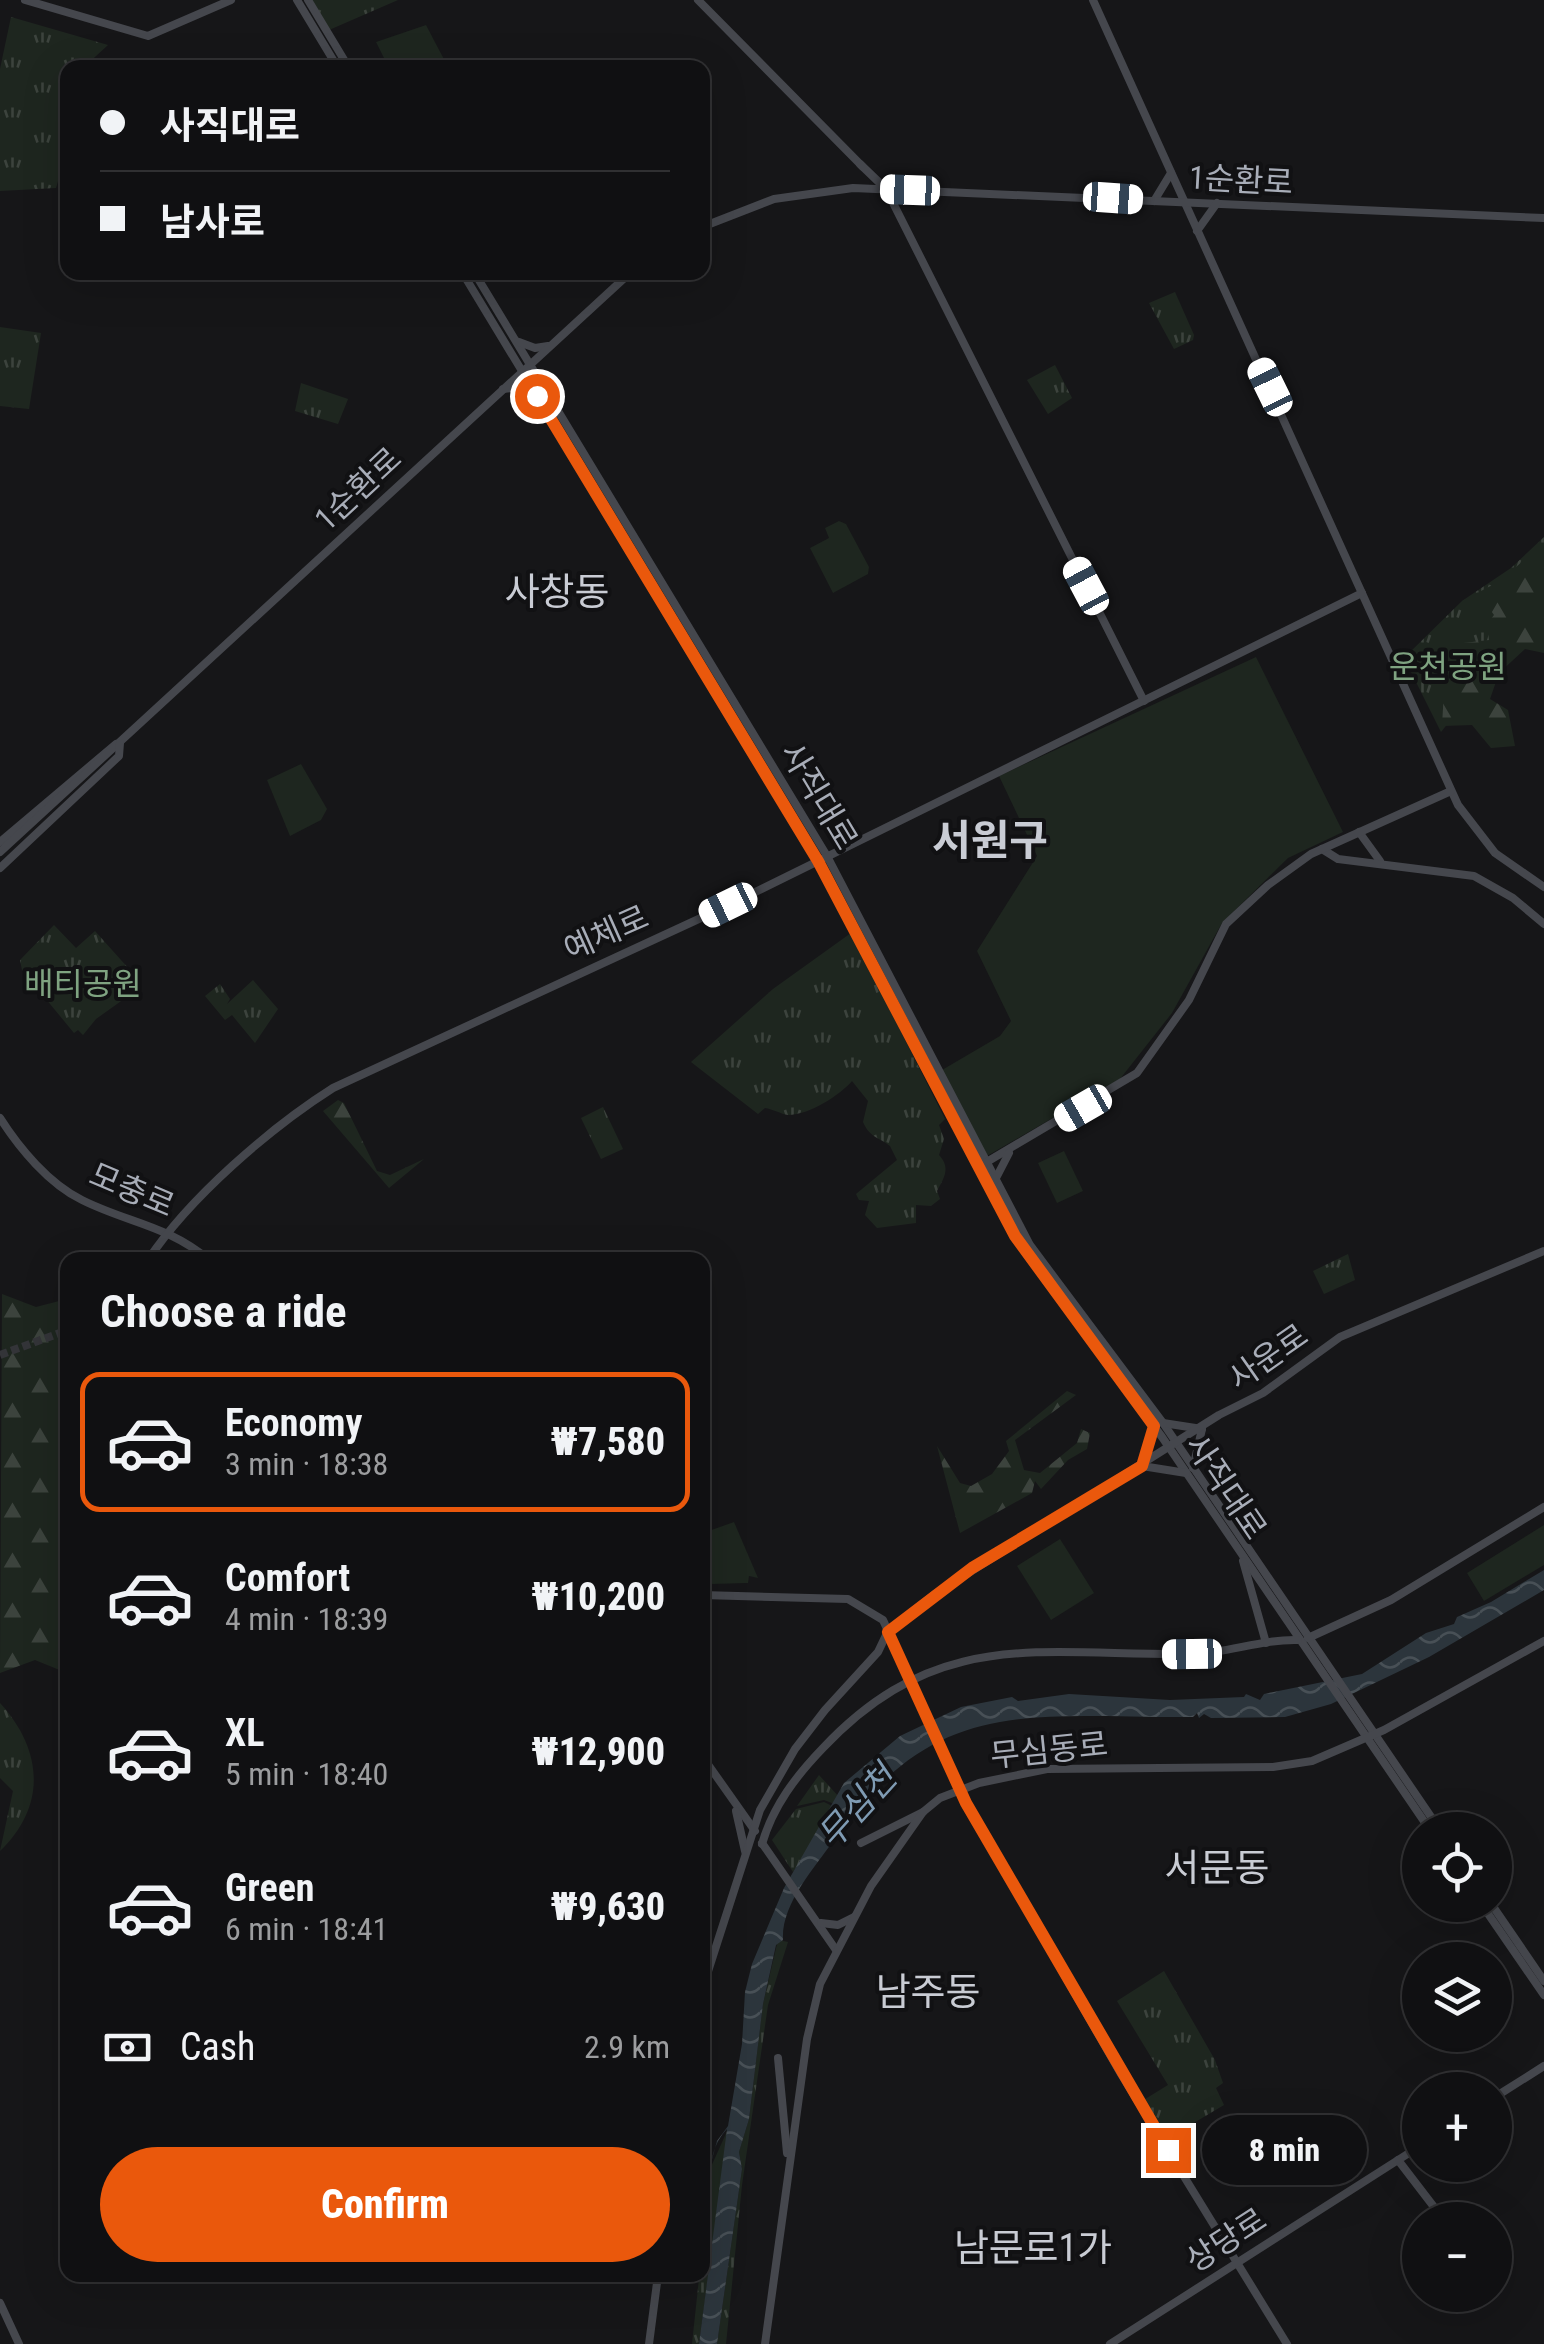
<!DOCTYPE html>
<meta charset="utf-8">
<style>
body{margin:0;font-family:"Roboto Condensed","Noto Sans KR",sans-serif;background:#19191b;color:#f1f3f6;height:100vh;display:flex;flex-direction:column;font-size:38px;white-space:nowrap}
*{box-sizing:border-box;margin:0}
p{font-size:32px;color:#9c9d9f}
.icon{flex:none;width:55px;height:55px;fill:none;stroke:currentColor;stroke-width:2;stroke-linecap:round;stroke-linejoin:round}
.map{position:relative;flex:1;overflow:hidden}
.details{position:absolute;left:60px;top:1252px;width:650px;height:1030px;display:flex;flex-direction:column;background:#101012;border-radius:20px;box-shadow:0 10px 40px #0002,0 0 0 2px #303032}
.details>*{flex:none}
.top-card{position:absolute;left:60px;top:60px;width:650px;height:220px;border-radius:20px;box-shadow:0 10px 40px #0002,0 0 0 2px #303032;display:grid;align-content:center;height:220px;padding:0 40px;background:#101012}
.buttons{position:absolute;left:1402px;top:1812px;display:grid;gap:20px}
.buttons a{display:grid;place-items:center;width:110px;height:110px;border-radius:50%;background:#101012;box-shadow:0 10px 40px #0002,0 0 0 2px #303032;font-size:50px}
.end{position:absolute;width:45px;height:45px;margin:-22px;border:12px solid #ea580c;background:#fff;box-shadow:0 0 0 5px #fff}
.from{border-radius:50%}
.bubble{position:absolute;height:70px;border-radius:35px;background:#101012;box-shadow:0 10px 40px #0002,0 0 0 2px #303032;font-size:32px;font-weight:800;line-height:70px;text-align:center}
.car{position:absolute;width:30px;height:60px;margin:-30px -15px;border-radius:12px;box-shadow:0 0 8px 2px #0007;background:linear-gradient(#fff 24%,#345 0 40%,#fff 0 76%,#345 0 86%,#fff 0)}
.top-card b{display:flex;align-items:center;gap:35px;height:95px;font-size:38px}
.top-card b+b{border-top:2px solid #303032}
.top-card i{width:25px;height:25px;background:#f1f3f6}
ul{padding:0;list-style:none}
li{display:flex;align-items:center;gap:30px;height:140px;margin:0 20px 15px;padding:0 20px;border:5px solid transparent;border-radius:20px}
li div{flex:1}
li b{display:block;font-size:38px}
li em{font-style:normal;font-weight:800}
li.active{border-color:#ea580c}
li>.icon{width:90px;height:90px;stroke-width:1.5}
h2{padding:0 40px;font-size:45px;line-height:120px}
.pay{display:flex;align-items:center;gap:25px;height:110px;padding:0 40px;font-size:38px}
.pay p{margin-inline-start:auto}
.primary-button{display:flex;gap:20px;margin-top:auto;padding:20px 40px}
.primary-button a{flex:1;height:115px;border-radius:60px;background:#ea580c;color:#fff;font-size:40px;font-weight:800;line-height:115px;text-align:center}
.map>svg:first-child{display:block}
.grass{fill:url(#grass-tufts)}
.forest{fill:url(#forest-firs)}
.garden{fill:#1e261f}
.water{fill:url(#water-waves)}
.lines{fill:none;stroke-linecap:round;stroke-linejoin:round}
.secondary-tunnel{stroke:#333438;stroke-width:8;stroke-dasharray:8 4;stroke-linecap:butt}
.secondary{stroke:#45474d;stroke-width:8}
.route{stroke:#ea580c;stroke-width:12}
.labels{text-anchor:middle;stroke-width:8;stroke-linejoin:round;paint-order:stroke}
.street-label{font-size:32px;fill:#a8adb8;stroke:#111113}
.park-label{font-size:32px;fill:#7fa381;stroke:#111113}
.water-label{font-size:35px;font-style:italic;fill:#7f9bb3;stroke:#111113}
.quarter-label{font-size:38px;fill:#c9ccd4;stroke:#111113}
.district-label{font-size:42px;font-weight:bold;fill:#c9ccd4;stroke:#111113}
</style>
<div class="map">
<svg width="1544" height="2344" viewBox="0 0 1544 2344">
<defs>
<pattern id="grass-tufts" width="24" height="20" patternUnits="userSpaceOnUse" patternTransform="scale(2.5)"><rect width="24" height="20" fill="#1e261f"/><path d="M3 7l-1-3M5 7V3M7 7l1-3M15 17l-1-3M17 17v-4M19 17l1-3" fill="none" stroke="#3c433d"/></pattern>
<pattern id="forest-firs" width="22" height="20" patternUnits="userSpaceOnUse" patternTransform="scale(2.5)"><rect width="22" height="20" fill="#1e261f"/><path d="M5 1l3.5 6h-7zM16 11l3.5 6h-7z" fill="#3c433d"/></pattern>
<pattern id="water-waves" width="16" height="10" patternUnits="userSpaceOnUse" patternTransform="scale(2.5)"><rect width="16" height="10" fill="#2c353c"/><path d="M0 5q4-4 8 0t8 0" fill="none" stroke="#485056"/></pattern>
</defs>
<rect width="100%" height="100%" fill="#161618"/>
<g class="grass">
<path d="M311 0H398L329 30Z"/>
<path d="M11 17 108 45 84 67 68 68 67 150 56 188 0 191V69Z"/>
<path d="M1175 292 1194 335 1193 340 1174 349 1149 303Z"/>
<path d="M0 327 41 333 29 409 0 406Z"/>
<path d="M1055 365 1072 398 1048 414 1027 380Z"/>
<path d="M301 383 348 399 338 424 295 411Z"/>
<path d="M1544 537V641L1508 648 1441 732 1404 658 1462 601 1511 568Z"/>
<path d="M54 925 76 948 95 931 138 979 131 994 96 1019 83 1035 78 1030 74 1033 22 970 20 960Z"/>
<path d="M851 933 945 1119 939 1125 944 1139 939 1155C951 1168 944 1178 937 1191L940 1199 931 1206 916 1205V1223L877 1228 865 1215 869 1201 859 1200 856 1194 897 1160 890 1146C879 1137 870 1138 863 1122L868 1101 852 1081C840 1095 809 1115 788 1115 781 1114 773 1109 765 1108L758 1114 691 1062 773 989Z"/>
<path d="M253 980 278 1009 255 1043 232 1015 225 1020 205 996 220 984 230 999 227 1004Z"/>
<path d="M603 1107 623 1149 601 1159 581 1118Z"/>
<path d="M1348 1254 1355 1280 1324 1294 1313 1271Z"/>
<path d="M0 1703C43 1750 47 1806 0 1851L13 1791 0 1778Z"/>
<path d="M880 1762 890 1763 862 1790V1782L840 1806 824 1800 797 1806 819 1775 839 1797 853 1776 873 1763 864 1778Z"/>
<path d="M824 1802 834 1807 793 1872 772 1840 796 1809Z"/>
<path d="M778 1940 788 1942 768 2005 742 2185 726 2344H717L742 2169 739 2152 749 2119 763 2004Z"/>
<path d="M1164 1971 1215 2060 1223 2083 1216 2088 1224 2105 1192 2124 1181 2123 1165 2131 1159 2129 1142 2101 1168 2085 1117 2001Z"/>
<path d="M728 2129 699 2344H692L711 2167Z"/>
</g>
<g class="forest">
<path d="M1531 554 1544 561V653L1525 649 1499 673 1490 699 1508 710 1515 746 1491 748 1472 725 1442 726 1445 672 1455 644 1489 640 1487 624 1494 615 1487 605 1462 601 1500 581Z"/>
<path d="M338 1100 344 1103 377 1171 390 1175 424 1159 389 1188 323 1111Z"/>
<path d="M2 1294 36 1307 67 1299V1673L35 1660 0 1673Z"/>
<path d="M1067 1391 1076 1395 1015 1440 1024 1470 1040 1473 1077 1443 1081 1429 1090 1433 1087 1449 1068 1460 1041 1489 1035 1481 1032 1493 960 1533 937 1446 960 1483 971 1486 992 1474 1009 1451 1006 1441Z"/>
</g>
<g class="garden">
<path d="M426 25 448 67H372L384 58 376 42Z"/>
<path d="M839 521 846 524 869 567 868 574 833 593 810 548 829 538 825 528Z"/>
<path d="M1256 657 1343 832 1288 858 1222 923 1172 1013 1120 1079 987 1156 942 1070 1000 1036 1011 1021 977 951 1037 856 999 776Z"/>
<path d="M301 764 327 809 321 820 290 836 267 780Z"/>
<path d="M1064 1151 1083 1191 1057 1203 1038 1163Z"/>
<path d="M734 1522 758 1578 749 1576 748 1583 711 1584 703 1566V1533Z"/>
<path d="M1544 1525V1565L1484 1601 1467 1573Z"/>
<path d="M1060 1539 1094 1593 1051 1620 1017 1566Z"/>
</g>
<path class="water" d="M1544 1570V1590L1429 1657 1331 1704 1285 1717 1211 1718 1204 1714 1199 1718 1197 1713 1193 1717C1027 1718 936 1693 833 1841 814 1869 781 1904 783 1940L776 1945 763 2004 749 2119 739 2152 742 2169 717 2344H699L727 2129C700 2156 713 2208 703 2242L709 2170 717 2141 728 2126 742 2044 745 1992 752 1964 784 1888 844 1783 900 1736 961 1707 1012 1697 1018 1701 1069 1694 1170 1700 1244 1697 1246 1694 1260 1700 1264 1694 1362 1674 1426 1633 1454 1624 1457 1617 1491 1602Z"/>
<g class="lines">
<path class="secondary-tunnel" d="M0 1355 68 1330"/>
<g class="secondary">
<path d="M25 0 148 36 231 0"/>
<path d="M297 0 338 68"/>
<path d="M308 0 349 68"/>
<path d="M698 0 863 167"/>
<path d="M1093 0 1458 805 1495 853 1544 887"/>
<path d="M860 164 886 189 1144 701"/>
<path d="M1154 201 1171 173"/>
<path d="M702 227 774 199 853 188 1544 218"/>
<path d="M1197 231 1217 203"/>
<path d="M462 272 819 861 1025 1252 1162 1437 1430 1830"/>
<path d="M474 272 827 856 1030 1245 1163 1423 1440 1830"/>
<path d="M519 342 535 348 548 346"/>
<path d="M503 389 519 387 532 393"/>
<path d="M1359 832 1380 861"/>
<path d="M0 842 116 744"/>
<path d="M1322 849 1338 859 1474 876 1513 898 1544 924"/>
<path d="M0 852 631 272"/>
<path d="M0 868 119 756 120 743"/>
<path d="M0 1118C19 1148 49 1184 82 1200 128 1223 167 1225 209 1260"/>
<path d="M985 1163 1137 1073 1189 1000 1226 924 1268 885 1311 854 1451 791"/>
<path d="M995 1180 1009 1153"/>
<path d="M148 1260C189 1198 270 1128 333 1088L729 905 1362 593"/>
<path d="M1163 1423 1202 1429"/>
<path d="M1142 1466 1186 1473"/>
<path d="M1142 1466 1153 1427"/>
<path d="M1193 1468 1202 1429"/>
<path d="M1243 1561 1266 1643"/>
<path d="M702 1595 848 1599 883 1620 966 1803 1121 2074 1287 2344"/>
<path d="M1308 1638 1391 1600 1544 1507"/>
<path d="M702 1756 755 1831"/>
<path d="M736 1811 745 1851"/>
<path d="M762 1843 836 1950"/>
<path d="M861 1843 923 1812"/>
<path d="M762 1844C773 1806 796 1776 823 1748 939 1625 1043 1656 1192 1654 1228 1653 1263 1639 1298 1640"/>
<path d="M1482 1905 1544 1995"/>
<path d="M1492 1905 1544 1981"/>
<path d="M821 1923 838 1925 854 1917"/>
<path d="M702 1990 760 1810 795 1749 825 1710 878 1652 888 1631 935 1594 1219 1415 1263 1393 1340 1337 1544 1251"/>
<path d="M778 2058 787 2153"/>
<path d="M1495 2097 1544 2066"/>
<path d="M1398 2160 1444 2220"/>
<path d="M0 2303 19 2344"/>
<path d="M649 2344 658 2275"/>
<path d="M765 2344 807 2039 820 1984 871 1886 923 1812 940 1798 979 1783 1047 1769 1273 1767 1312 1761 1384 1730 1544 1641"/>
<path d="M1110 2344 1420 2146"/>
</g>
</g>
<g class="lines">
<path class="route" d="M537 396 818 861 1015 1236 1154 1426 1142 1466 972 1568 888 1632 966 1803 1168 2150"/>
</g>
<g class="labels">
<g class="street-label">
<text transform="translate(1241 180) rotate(3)" y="11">1순환로</text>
<text transform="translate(358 489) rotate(-43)" y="11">1순환로</text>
<text transform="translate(819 796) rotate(59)" y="11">사직대로</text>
<text transform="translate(606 933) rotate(-24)" y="11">예체로</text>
<text transform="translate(132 1190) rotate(23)" y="11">모충로</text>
<text transform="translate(1268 1357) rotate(-35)" y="11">사운로</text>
<text transform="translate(1226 1487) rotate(56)" y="11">사직대로</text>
<text transform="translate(1049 1750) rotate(-6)" y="11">무심동로</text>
<text transform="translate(1226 2240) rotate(-33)" y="11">상당로</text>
</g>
<g class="park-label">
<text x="1448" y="678">운천공원</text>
<text x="83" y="995">배티공원</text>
</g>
<g class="water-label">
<text transform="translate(857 1807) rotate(-48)" y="12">무심천</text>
</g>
<g class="quarter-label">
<text x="557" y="605">사창동</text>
<text x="1217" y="1881">서문동</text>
<text x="928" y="2005">남주동</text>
<text x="1033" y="2261">남문로1가</text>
</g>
<g class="district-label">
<text x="990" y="855">서원구</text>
</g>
</g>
</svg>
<div class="buttons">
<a><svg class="icon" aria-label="locate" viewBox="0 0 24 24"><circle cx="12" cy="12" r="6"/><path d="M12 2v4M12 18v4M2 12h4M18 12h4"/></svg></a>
<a><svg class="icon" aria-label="layers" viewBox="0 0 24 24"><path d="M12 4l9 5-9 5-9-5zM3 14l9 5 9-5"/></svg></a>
<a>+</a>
<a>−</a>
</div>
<i class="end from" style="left:537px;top:396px"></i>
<i class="end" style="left:1168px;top:2150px"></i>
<div class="bubble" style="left:1202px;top:2115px;width:165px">8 min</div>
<i class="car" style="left:910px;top:190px;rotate:272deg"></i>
<i class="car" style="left:1113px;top:198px;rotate:94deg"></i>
<i class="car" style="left:1270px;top:387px;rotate:334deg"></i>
<i class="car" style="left:1086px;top:586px;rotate:332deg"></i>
<i class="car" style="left:728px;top:905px;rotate:244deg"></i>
<i class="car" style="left:1083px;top:1108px;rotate:240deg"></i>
<i class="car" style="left:1192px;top:1654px;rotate:269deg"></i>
<div class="top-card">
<b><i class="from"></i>사직대로</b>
<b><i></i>남사로</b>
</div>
<section class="details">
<h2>Choose a ride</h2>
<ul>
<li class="active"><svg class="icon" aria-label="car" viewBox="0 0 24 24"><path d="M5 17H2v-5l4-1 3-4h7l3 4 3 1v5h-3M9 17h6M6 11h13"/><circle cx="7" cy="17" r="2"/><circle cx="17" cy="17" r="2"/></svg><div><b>Economy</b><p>3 min · 18:38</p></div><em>₩7,580</em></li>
<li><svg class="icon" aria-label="car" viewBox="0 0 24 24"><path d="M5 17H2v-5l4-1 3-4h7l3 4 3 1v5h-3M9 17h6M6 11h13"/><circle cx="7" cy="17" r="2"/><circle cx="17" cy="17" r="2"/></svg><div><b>Comfort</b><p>4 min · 18:39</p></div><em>₩10,200</em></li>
<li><svg class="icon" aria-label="car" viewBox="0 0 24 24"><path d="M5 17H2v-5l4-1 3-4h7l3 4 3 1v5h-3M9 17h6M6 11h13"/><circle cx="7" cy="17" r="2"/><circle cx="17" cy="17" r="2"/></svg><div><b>XL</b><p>5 min · 18:40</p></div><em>₩12,900</em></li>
<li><svg class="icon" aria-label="car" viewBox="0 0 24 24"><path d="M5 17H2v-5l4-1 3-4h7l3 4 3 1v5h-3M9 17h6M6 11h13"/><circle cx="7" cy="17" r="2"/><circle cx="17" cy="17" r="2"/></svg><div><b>Green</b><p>6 min · 18:41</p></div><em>₩9,630</em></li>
</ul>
<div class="pay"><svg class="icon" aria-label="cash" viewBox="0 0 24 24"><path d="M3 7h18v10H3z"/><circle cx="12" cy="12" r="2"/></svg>Cash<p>2.9 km</p></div>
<div class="primary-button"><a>Confirm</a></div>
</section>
</div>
